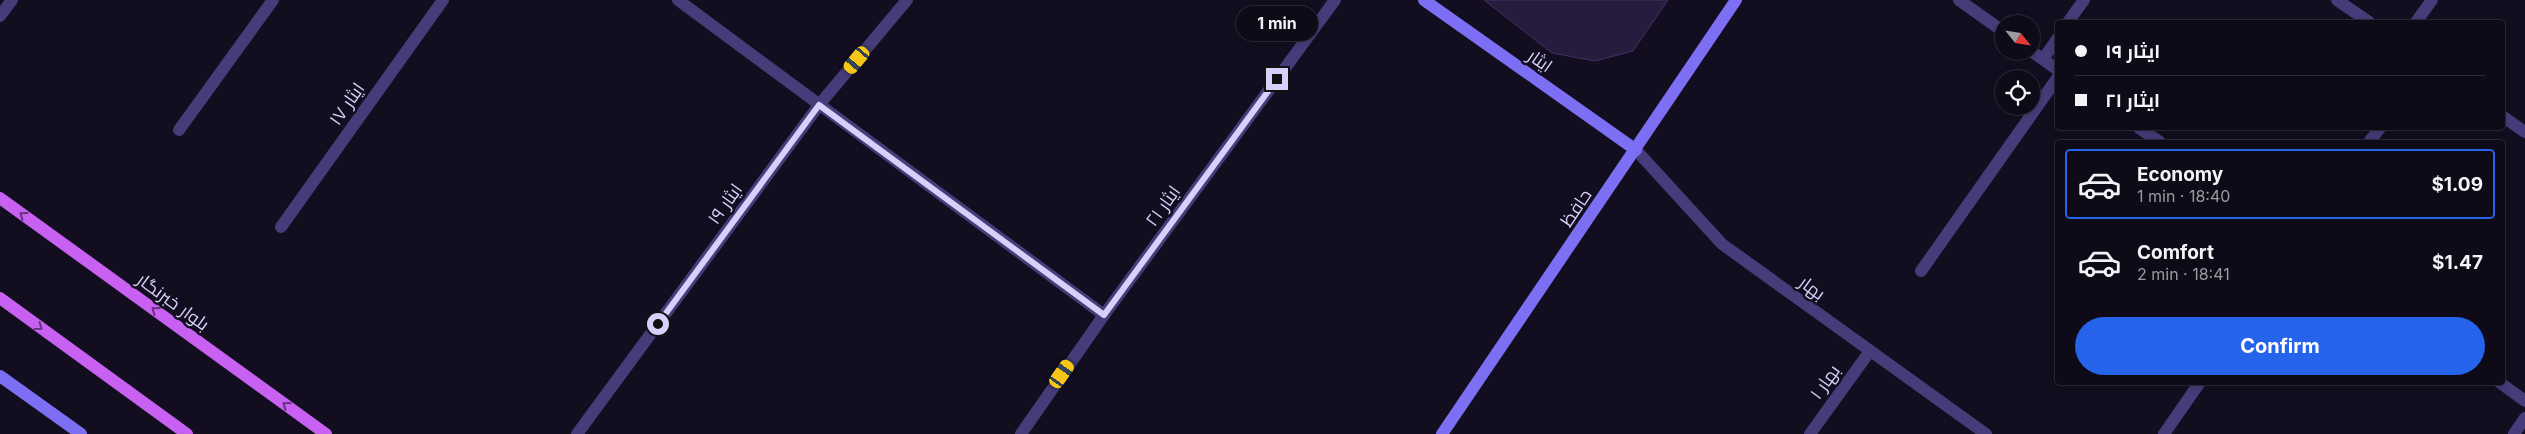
<!DOCTYPE html>
<meta charset="utf-8">
<style>
body{margin:0;font-family:Inter,Cairo,sans-serif;background:#1c1824;color:#f1f3f6;height:100vh;display:flex;flex-direction:column;font-size:19px;white-space:nowrap}
*{box-sizing:border-box;margin:0}
p{font-size:16px;color:#9b9aa1}
.icon{flex:none;width:28px;height:28px;fill:none;stroke:currentColor;stroke-width:2;stroke-linecap:round;stroke-linejoin:round}
.map{position:relative;flex:1;overflow:hidden}
.side{position:absolute;left:2055px;top:140px;width:450px;height:245px;display:flex;flex-direction:column;background:#0e0a17;border-radius:5px;box-shadow:0 2px 8px #0003,0 0 0 1px #2e2b36}
.side>*{flex:none}
.hud{position:absolute;left:2055px;top:20px;width:450px;height:110px;border-radius:5px;box-shadow:0 2px 8px #0003,0 0 0 1px #2e2b36;display:grid;align-content:center;height:110px;padding:0 20px;background:#0e0a17}
.needle{width:32px;rotate:120deg}
.fabs{position:absolute;left:1995px;top:15px;display:grid;gap:10px}
.fabs a{display:grid;place-items:center;width:45px;height:45px;border-radius:50%;background:#0e0a17;box-shadow:0 2px 8px #0003,0 0 0 1px #2e2b36;font-size:25px}
.end{position:absolute;width:22px;height:22px;margin:-11px;border:6px solid #d8d0fb;background:#111;box-shadow:0 0 0 2px #111}
.from{border-radius:50%}
.bubble{position:absolute;height:35px;border-radius:18px;background:#0e0a17;box-shadow:0 2px 8px #0003,0 0 0 1px #2e2b36;font-size:16px;font-weight:700;line-height:35px;text-align:center}
.car{position:absolute;width:15px;height:30px;margin:-15px -8px;border-radius:6px;box-shadow:0 0 4px 1px #0007;background:linear-gradient(#f5c518 24%,#345 0 40%,#f5c518 0 76%,#345 0 86%,#f5c518 0)}
.hud b{display:flex;align-items:center;gap:18px;height:48px;font-size:19px}
.hud b+b{border-top:1px solid #2e2b36}
.hud i{width:12px;height:12px;background:#f1f3f6}
ul{padding:9px 0 0;list-style:none}
li{display:flex;align-items:center;gap:15px;height:70px;margin:0 10px 8px;padding:0 10px;border:2px solid transparent;border-radius:5px}
li div{flex:1}
li b{display:block;font-size:19px}
li em{font-style:normal;font-weight:700}
li.active{border-color:#2563eb}
li>.icon{width:45px;height:45px;stroke-width:1.5}
.button{display:flex;gap:10px;margin-top:auto;padding:10px 20px}
.button a{flex:1;height:58px;border-radius:30px;background:#2563eb;color:#fff;font-size:20px;font-weight:700;line-height:58px;text-align:center}
.map>svg:first-child{display:block}
.building{fill:#261c3e;stroke:#403068}
.lines{fill:none;stroke-linecap:round;stroke-linejoin:round}
.street{stroke:#443d7a;stroke-width:12}
.secondary{stroke:#7d6ff3;stroke-width:12}
.primary{stroke:#c860f2;stroke-width:12}
.oneway{stroke:#64337e}
.route{stroke:#d8d0fb;stroke-width:6}
.labels{text-anchor:middle;stroke-width:5;stroke-linejoin:round;paint-order:stroke}
.street-label{font-size:18px;fill:#d8d0fb;stroke:#120e1f}
</style>
<div class="map">
<svg width="2525" height="434" viewBox="0 0 2525 434">
<rect width="100%" height="100%" fill="#120e1f"/>
<path class="building" d="M1484 0H1668L1633 51 1595 61 1552 53Z"/>
<g class="lines">
<g class="street">
<path d="M678 0 1104 315"/>
<path d="M1959 0 2004 32"/>
<path d="M2337 0 2369 22"/>
<path d="M0 16 12 0"/>
<path d="M2068 22 2084 0"/>
<path d="M2416 22 2432 0"/>
<path d="M2031 51 2058 70"/>
<path d="M2043 59 2058 38"/>
<path d="M2502 116 2525 132"/>
<path d="M2139 128 2160 142"/>
<path d="M179 130 273 0"/>
<path d="M2369 142 2380 128"/>
<path d="M1636 150 1722 244 1986 434"/>
<path d="M281 227 443 0"/>
<path d="M1921 271 2058 77"/>
<path d="M2499 382 2525 401"/>
<path d="M577 434 819 105 907 0"/>
<path d="M1021 434 1104 315 1335 0"/>
<path d="M1810 434 1870 351"/>
<path d="M2164 434 2200 382"/>
<path d="M2514 434 2525 418"/>
</g>
<g class="secondary">
<path d="M1424 0 1636 150"/>
<path d="M0 376 81 434"/>
<path d="M1442 434 1736 0"/>
</g>
<g class="primary">
<path d="M0 198 326 434"/>
<path d="M0 298 187 434"/>
</g>
</g>
<defs><path id="oneway-chevron" d="M-2-3.5L2.5 0L-2 3.5" fill="none" stroke-width="1.6" stroke-linecap="round" stroke-linejoin="round" transform="scale(1.25)"/></defs>
<g class="oneway">
<use href="#oneway-chevron" transform="translate(23 215) rotate(-144)"/>
<use href="#oneway-chevron" transform="translate(155 310) rotate(-144)"/>
<use href="#oneway-chevron" transform="translate(39 327) rotate(36)"/>
<use href="#oneway-chevron" transform="translate(286 405) rotate(-144)"/>
</g>
<g class="lines">
<path class="route" d="M658 324 819 105 1104 315 1277 79"/>
</g>
<g class="labels">
<g class="street-label">
<text transform="translate(1540 61) rotate(35)" y="6">ایثار</text>
<text transform="translate(347 104) rotate(-55)" y="6">ایثار ۱۷</text>
<text transform="translate(725 204) rotate(-54)" y="6">ایثار ۱۹</text>
<text transform="translate(1163 206) rotate(-54)" y="6">ایثار ۲۱</text>
<text transform="translate(1576 208) rotate(-56)" y="6">حافظ</text>
<text transform="translate(1812 288) rotate(36)" y="6">بهار</text>
<text transform="translate(173 302) rotate(36)" y="6">بلوار خبرنگار</text>
<text transform="translate(1825 382) rotate(-54)" y="6">بهار ۱</text>
</g>
</g>
</svg>
<div class="fabs">
<a><svg class="needle" viewBox="-14 -14 28 28"><path d="M0-13l5 13h-10z" fill="#e53935"/><path d="M0 13l5-13h-10z" fill="#9b9aa1"/></svg></a>
<a><svg class="icon" aria-label="locate" viewBox="0 0 24 24"><circle cx="12" cy="12" r="6"/><path d="M12 2v4M12 18v4M2 12h4M18 12h4"/></svg></a>
</div>
<i class="end from" style="left:658px;top:324px"></i>
<i class="end" style="left:1277px;top:79px"></i>
<div class="bubble" style="left:1236px;top:6px;width:82px">1 min</div>
<i class="car" style="left:857px;top:60px;rotate:220deg"></i>
<i class="car" style="left:1062px;top:374px;rotate:35deg"></i>
<div class="hud">
<b><i class="from"></i>ایثار ۱۹</b>
<b><i></i>ایثار ۲۱</b>
</div>
<section class="side">
<ul>
<li class="active"><svg class="icon" aria-label="car" viewBox="0 0 24 24"><path d="M5 17H2v-5l4-1 3-4h7l3 4 3 1v5h-3M9 17h6M6 11h13"/><circle cx="7" cy="17" r="2"/><circle cx="17" cy="17" r="2"/></svg><div><b>Economy</b><p>1 min · 18:40</p></div><em>$1.09</em></li>
<li><svg class="icon" aria-label="car" viewBox="0 0 24 24"><path d="M5 17H2v-5l4-1 3-4h7l3 4 3 1v5h-3M9 17h6M6 11h13"/><circle cx="7" cy="17" r="2"/><circle cx="17" cy="17" r="2"/></svg><div><b>Comfort</b><p>2 min · 18:41</p></div><em>$1.47</em></li>
</ul>
<div class="button"><a>Confirm</a></div>
</section>
</div>
